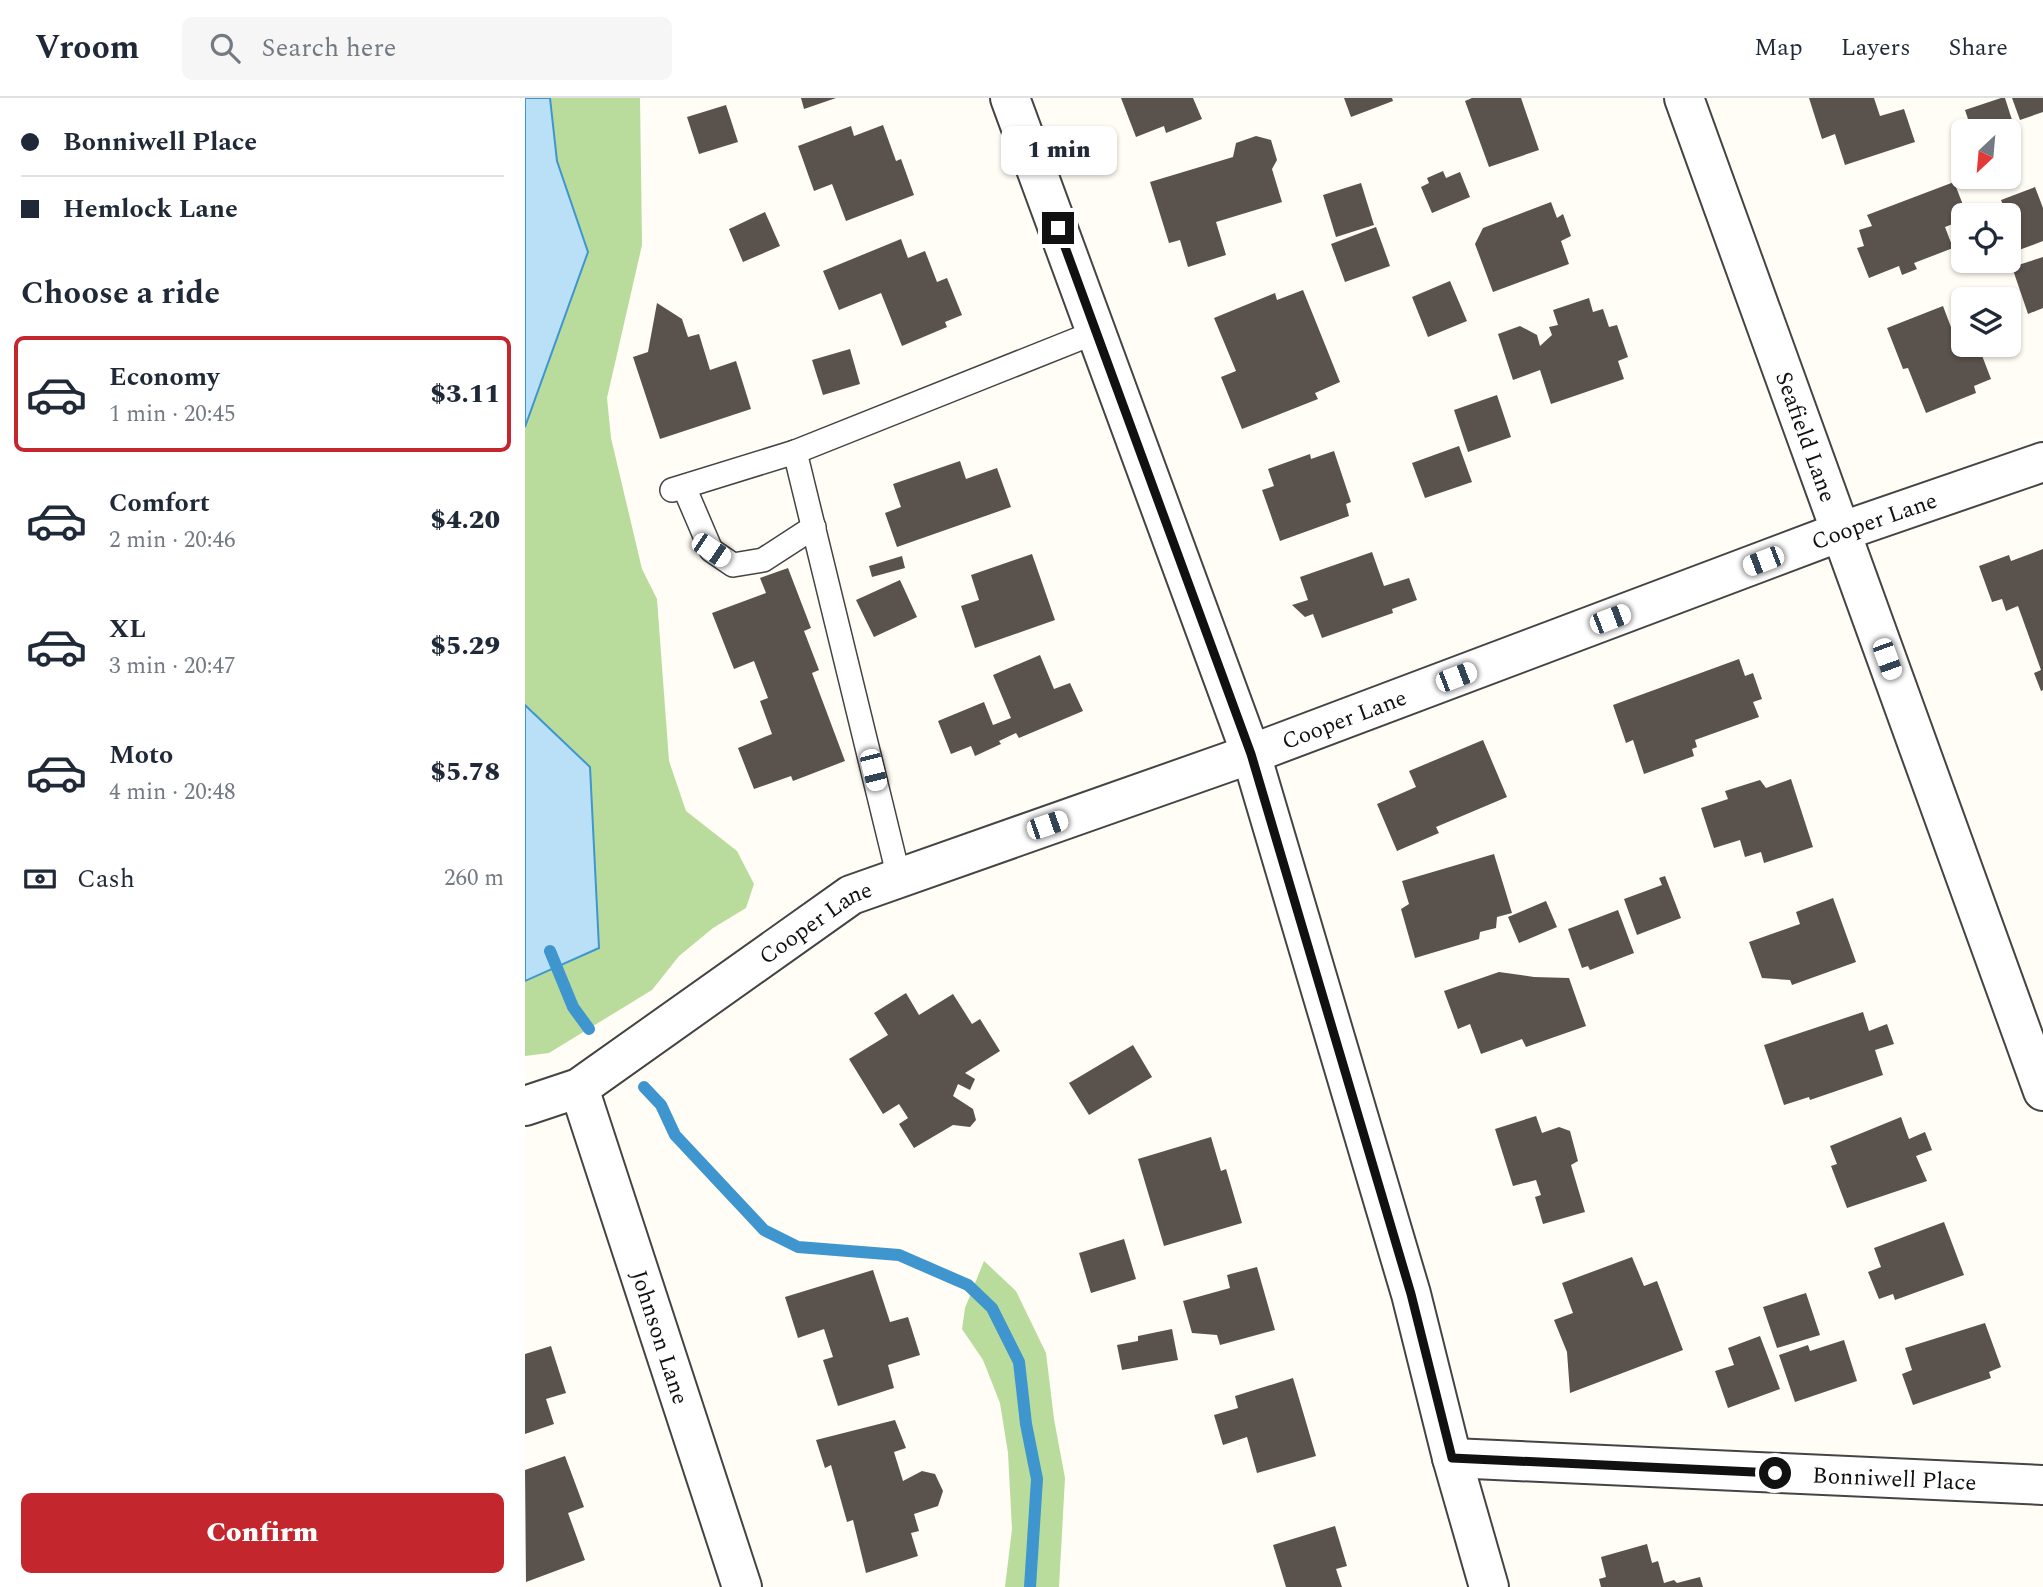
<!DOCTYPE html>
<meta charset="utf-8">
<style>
body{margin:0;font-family:Spectral,serif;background:#f6f6f7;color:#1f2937;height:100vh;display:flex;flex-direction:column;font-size:26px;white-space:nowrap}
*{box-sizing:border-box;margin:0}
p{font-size:23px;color:#747a83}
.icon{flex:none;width:38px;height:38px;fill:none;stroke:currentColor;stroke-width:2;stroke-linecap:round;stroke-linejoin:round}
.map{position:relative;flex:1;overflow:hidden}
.sheet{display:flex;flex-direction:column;background:#fff;width:525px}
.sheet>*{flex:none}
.hud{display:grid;align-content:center;height:154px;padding:0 21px;background:#fff}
.needle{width:46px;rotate:206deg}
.tools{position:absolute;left:1426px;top:21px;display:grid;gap:14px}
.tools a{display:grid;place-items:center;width:70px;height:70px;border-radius:10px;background:#fff;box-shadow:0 2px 5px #0004;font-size:35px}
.end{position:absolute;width:32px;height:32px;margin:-16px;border:9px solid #111;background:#fff;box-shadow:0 0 0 4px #fff}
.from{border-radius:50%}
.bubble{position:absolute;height:49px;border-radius:10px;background:#fff;box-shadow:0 2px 5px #0004;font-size:23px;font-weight:800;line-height:49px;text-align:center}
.car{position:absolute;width:21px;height:42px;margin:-21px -10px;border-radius:9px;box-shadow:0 0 5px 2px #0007;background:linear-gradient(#fff 24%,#345 0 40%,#fff 0 76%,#345 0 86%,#fff 0)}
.hud b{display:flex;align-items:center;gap:24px;height:66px;font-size:26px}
.hud b+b{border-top:2px solid #e0e1e3}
.hud i{width:18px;height:18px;background:#1f2937}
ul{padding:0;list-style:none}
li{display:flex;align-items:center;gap:21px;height:116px;margin:0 14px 10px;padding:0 7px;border:4px solid transparent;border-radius:10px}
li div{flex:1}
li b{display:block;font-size:26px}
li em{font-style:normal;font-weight:800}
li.selected{border-color:#c4262e}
li>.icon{width:63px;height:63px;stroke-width:1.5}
h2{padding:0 21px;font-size:32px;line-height:84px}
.pay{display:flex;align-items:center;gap:18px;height:77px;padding:0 21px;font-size:26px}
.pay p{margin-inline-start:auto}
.action{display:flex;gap:14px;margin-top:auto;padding:14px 21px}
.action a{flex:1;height:80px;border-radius:10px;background:#c4262e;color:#fff;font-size:28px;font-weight:800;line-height:80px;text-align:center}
header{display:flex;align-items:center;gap:42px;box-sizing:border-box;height:98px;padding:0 35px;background:#fff;border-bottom:2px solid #e0e1e3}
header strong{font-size:33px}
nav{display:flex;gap:38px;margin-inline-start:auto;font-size:24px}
.search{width:490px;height:63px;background:#f6f6f7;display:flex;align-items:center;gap:18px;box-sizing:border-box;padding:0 24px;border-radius:10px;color:#747a83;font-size:26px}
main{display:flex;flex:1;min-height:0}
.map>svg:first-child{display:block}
.forest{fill:#b9dc9c}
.water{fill:#b9e0f7;stroke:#3f96cf;stroke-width:2}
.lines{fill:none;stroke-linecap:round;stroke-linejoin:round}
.stream{stroke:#3f96cf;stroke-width:12}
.building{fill:#5a524d}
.service-casing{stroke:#444;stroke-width:26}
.minor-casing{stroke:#444;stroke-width:42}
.service{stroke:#fff;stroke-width:23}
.minor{stroke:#fff;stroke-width:38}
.route{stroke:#111;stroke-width:9}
.labels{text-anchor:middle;stroke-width:7;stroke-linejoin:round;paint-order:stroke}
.street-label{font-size:23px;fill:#111;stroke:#fff}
</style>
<header>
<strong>Vroom</strong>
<div class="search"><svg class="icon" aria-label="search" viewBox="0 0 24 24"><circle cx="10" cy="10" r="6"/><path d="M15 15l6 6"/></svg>Search here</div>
<nav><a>Map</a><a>Layers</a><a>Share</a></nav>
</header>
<main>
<section class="sheet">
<div class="hud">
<b><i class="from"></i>Bonniwell Place</b>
<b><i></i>Hemlock Lane</b>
</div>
<h2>Choose a ride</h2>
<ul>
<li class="selected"><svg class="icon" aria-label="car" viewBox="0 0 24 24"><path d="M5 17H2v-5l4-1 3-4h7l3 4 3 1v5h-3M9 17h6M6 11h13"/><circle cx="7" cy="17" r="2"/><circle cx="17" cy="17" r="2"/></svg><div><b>Economy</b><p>1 min · 20:45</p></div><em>$3.11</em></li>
<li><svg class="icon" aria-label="car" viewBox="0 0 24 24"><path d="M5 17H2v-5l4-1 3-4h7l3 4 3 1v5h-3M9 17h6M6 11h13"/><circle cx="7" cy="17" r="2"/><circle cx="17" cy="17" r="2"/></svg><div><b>Comfort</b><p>2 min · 20:46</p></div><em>$4.20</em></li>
<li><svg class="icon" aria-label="car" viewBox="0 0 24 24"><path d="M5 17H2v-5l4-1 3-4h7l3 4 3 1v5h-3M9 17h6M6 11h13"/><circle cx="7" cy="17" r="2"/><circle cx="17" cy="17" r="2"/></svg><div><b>XL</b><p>3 min · 20:47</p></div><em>$5.29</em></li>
<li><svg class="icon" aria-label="car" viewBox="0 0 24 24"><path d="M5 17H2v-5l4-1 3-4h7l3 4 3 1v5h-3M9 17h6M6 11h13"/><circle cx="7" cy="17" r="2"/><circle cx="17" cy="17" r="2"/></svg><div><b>Moto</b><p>4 min · 20:48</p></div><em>$5.78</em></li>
</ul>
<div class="pay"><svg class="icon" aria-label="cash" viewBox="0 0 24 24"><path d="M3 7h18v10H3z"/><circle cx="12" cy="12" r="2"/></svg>Cash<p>260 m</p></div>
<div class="action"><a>Confirm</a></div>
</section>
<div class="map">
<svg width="1518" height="1489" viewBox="0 0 1518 1489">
<rect width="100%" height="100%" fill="#fffdf5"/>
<g class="forest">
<path d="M22 0H115L117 147 82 300 86 340 117 471 132 501 144 663 161 713 212 753 229 786 221 810 188 830 154 858 127 892 24 955 0 958V883L74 850 9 614 0 606V329L63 154 32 63Z"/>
<path d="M459 1163 491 1193 521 1255 529 1321 540 1380 534 1489H480L487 1431 483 1355 475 1305 458 1262 437 1231 440 1210Z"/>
</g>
<g class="water">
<path d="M0 0H25L32 63 63 154 0 329Z"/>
<path d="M0 607 65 669 74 850 0 883Z"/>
</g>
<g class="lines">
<g class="stream">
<path d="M25 853 48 909 64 931"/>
<path d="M119 989 136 1007 150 1037 239 1132 273 1149 374 1157 443 1187 467 1210 494 1264 501 1326 512 1381 505 1489"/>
</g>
</g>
<g class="building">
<path d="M276 0H311L279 11Z"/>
<path d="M596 0H668L677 21 641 35 639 28 611 39Z"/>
<path d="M819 0H867L868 3 826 19Z"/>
<path d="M947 0H996L1014 52 964 69 940 3Z"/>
<path d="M1284 0H1349L1355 18 1379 11 1390 44 1320 67 1310 36 1297 41Z"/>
<path d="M1476 0H1480L1487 22 1453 33H1447L1440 12Z"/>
<path d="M1487 0H1518V14L1495 22Z"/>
<path d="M201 7 213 44 174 56 162 19Z"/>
<path d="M358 27 371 63 376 61 389 97 321 123 307 86 289 93 273 48 326 28 329 38Z"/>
<path d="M731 38 746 42 752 62 747 71 757 104 691 124 701 157 663 169 655 142 644 145 625 84 708 59 711 45Z"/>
<path d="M918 73 921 80 935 74 945 99 907 115 896 89 904 85 902 80Z"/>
<path d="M1429 84 1442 117H1438V122L1420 129 1428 150 1389 165 1392 171 1377 177 1374 168 1344 180 1332 150 1339 148 1334 132 1347 128 1342 117Z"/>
<path d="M836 85 849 127 811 139 798 97Z"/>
<path d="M1510 89 1518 110V143L1494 152 1484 124V117H1482L1476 102Z"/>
<path d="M1026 104 1032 120 1038 116 1046 138 1036 143 1044 166 968 194 950 146 958 130Z"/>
<path d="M240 114 255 148 218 164 204 131Z"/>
<path d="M851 129 865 168 820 184 806 146Z"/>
<path d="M376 141 383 160 400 153 412 184 422 180 437 217 420 224 422 229 377 248 356 195 314 212 298 173Z"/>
<path d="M1518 159V210L1503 216 1487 169Z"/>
<path d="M925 183 942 223 903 239 887 199Z"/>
<path d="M778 192 815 284 790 295 793 301 717 331 696 279 711 273 689 220 750 195 752 202Z"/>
<path d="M1064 200 1068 214 1078 211 1084 229 1092 227 1103 259 1093 263 1099 281 1026 306 1015 272 988 282 973 236 995 228 1012 237 1015 248 1027 237 1024 229 1033 227 1028 212Z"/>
<path d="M132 205 157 221 163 239 174 236 185 272 211 263 226 311 135 341 108 259 123 254Z"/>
<path d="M1418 208 1432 245 1438 242V247H1453L1466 281 1449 288 1451 295 1401 315 1383 270 1378 271 1362 230Z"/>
<path d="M325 251 335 286 298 297 287 262Z"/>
<path d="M972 297 986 339 943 354 929 312Z"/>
<path d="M934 348 947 384 900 400 887 365Z"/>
<path d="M809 353 826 404 821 406 824 418 755 443 737 392 749 388 743 371 785 356 786 361Z"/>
<path d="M435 363 441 381 472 370 486 409 372 449 360 415 376 409 368 386Z"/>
<path d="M1518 451V592L1516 593 1509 575 1516 572 1493 508 1481 513 1477 501 1467 504 1454 468 1484 457 1486 463Z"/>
<path d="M847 454 859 488 884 480 892 502 867 511 868 515 797 540 788 516 780 519 767 507 783 502 775 479Z"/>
<path d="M507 456 530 522 450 550 436 508 454 502 446 477Z"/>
<path d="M377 458 380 470 347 479 344 468Z"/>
<path d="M263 470 286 530 279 533 294 572 287 575 320 663 268 683 266 678 229 691 213 650 247 636 235 603 243 600 229 563 209 571 187 515 241 495 235 480Z"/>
<path d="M375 482 392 519 349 539 331 502Z"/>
<path d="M515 557 529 591 545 585 558 613 494 640 491 635 474 643 476 646 450 658 446 648 426 656 413 623 459 604 468 627 486 620 468 577Z"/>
<path d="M1214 561 1220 578 1228 575 1237 601 1228 604 1234 619 1170 642 1172 649 1167 651 1169 658 1119 676 1108 642 1101 645 1088 607Z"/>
<path d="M958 642 982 699 911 729 914 735 872 753 852 706 891 689 884 673Z"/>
<path d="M1266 681 1288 749 1239 765 1236 754 1220 759 1215 742 1189 750 1176 710 1203 701 1200 693 1235 682 1241 690Z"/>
<path d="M969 756 987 815 972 819 971 830 955 834 954 841 890 860 876 811 884 806 877 783Z"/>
<path d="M1140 778 1156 820 1112 837 1099 801 1137 787 1134 780Z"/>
<path d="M1308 800 1331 864 1267 887 1265 882 1237 880 1224 844 1275 826 1271 814Z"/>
<path d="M1021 803 1032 829 994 845 983 819Z"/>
<path d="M1093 812 1109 855 1065 872 1063 868 1057 870 1043 831Z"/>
<path d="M974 874 1009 879 1044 880 1061 928 1001 949 997 941 956 956 945 926 933 931 919 893Z"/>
<path d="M381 895 394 917 428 896 447 926 455 921 475 953 440 975 450 981 445 992 433 986 428 998 448 1011 451 1022 445 1029 428 1027 389 1050 374 1026 383 1020 374 1006 358 1016 324 961 363 937 349 915Z"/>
<path d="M1338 914 1344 933 1362 926 1369 946 1350 952 1358 977 1285 1002 1284 999 1259 1007 1239 947Z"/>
<path d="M608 947 627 979 564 1017 544 985Z"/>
<path d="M1011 1018 1017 1035 1034 1029 1045 1033 1053 1063 1046 1067 1060 1114 1018 1126 1010 1099 1016 1097 1011 1082 988 1088 970 1031Z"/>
<path d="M1376 1019 1384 1041 1400 1034 1407 1052 1391 1058 1402 1083 1322 1110 1306 1068 1312 1066 1305 1048Z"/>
<path d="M686 1039 696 1073 701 1071 717 1125 639 1148 613 1061Z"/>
<path d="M1419 1124 1439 1177 1370 1202 1368 1196 1354 1201 1343 1174 1356 1169 1349 1150Z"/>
<path d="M599 1141 611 1181 566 1195 554 1155Z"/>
<path d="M1107 1159 1119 1188 1132 1183 1158 1252 1045 1295 1042 1254 1029 1222 1048 1215 1037 1185Z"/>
<path d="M732 1169 750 1232 695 1247 692 1237 667 1235 658 1203 705 1190 702 1177Z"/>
<path d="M348 1172 365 1224 383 1219 395 1257 363 1267 369 1290 313 1308 298 1262 308 1259 299 1231 273 1240 260 1199Z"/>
<path d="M1281 1195 1295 1237 1252 1250 1238 1209Z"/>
<path d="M1460 1225 1476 1269 1464 1274 1466 1280 1388 1307 1377 1276 1387 1272 1380 1250Z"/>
<path d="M647 1231 653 1262 597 1272 592 1247 613 1243V1238Z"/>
<path d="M1235 1238 1255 1291 1203 1310 1190 1273 1209 1267 1203 1250Z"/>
<path d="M1319 1242 1332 1283 1270 1304 1254 1257 1283 1247 1285 1253Z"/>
<path d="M26 1248 41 1295 21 1301 29 1326 0 1336V1256Z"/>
<path d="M768 1280 791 1358 732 1375 722 1339 698 1347 689 1317 713 1310 710 1298Z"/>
<path d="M370 1322 381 1350 369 1354 378 1383 397 1373 410 1376 418 1393 413 1408 389 1416 394 1433 386 1435 393 1458 341 1475 328 1422 322 1424 306 1367 300 1370 291 1342Z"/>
<path d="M40 1358 59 1409 43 1415 60 1462 1 1484 0 1372Z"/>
<path d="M810 1428 822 1468 811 1471 817 1489H761L748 1447Z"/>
<path d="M1122 1446 1127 1465 1133 1463 1139 1485 1149 1482 1152 1485 1175 1479 1178 1489H1076L1074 1481 1081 1479 1076 1459Z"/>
</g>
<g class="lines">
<g class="service-casing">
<g id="service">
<path d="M270 354 374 780"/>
<path d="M159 389 186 452 208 467 238 462 289 429"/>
<path d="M147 392 270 354 571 234"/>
</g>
</g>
<g class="minor-casing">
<g id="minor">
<path d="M485 0 726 656 886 1196 927 1360 964 1489"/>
<path id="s1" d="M1159 0 1518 993"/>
<path id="s2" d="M54 990 217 1489"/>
<path id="s3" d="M0 1008 54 990 326 797 726 656 1315 434 1518 364"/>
<path id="s4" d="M927 1360 1518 1387"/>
</g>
</g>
<use href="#service" class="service"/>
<use href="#minor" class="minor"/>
</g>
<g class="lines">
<path class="route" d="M533 130 726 656 886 1196 927 1360 1250 1375"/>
</g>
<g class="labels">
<g class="street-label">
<text dy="8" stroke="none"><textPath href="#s1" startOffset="360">Seafield Lane</textPath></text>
<text dy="8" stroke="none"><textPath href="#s3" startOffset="1480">Cooper Lane</textPath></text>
<text dy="8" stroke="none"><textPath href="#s3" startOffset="914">Cooper Lane</textPath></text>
<text dy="8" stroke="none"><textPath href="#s3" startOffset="346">Cooper Lane</textPath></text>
<text dy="8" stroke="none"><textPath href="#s2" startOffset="262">Johnson Lane</textPath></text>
<text dy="8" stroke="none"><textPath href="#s4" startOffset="443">Bonniwell Place</textPath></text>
</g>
</g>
</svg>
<div class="tools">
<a><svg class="needle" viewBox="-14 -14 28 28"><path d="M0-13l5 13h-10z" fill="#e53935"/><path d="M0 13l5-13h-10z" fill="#747a83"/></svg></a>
<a><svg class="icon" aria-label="locate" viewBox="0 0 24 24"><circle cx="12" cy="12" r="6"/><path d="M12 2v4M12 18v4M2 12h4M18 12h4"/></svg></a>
<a><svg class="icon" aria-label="layers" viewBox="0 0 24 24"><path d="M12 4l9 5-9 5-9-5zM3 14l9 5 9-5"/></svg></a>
</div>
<i class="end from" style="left:1250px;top:1375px"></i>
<i class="end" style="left:533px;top:130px"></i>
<div class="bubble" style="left:476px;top:28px;width:116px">1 min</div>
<i class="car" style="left:186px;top:452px;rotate:124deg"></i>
<i class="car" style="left:1238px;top:463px;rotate:249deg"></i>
<i class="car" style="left:1085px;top:521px;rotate:69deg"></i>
<i class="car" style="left:1362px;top:561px;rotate:160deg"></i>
<i class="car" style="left:931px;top:579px;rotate:69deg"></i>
<i class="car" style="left:348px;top:672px;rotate:166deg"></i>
<i class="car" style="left:522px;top:727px;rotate:71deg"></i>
</div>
</main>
